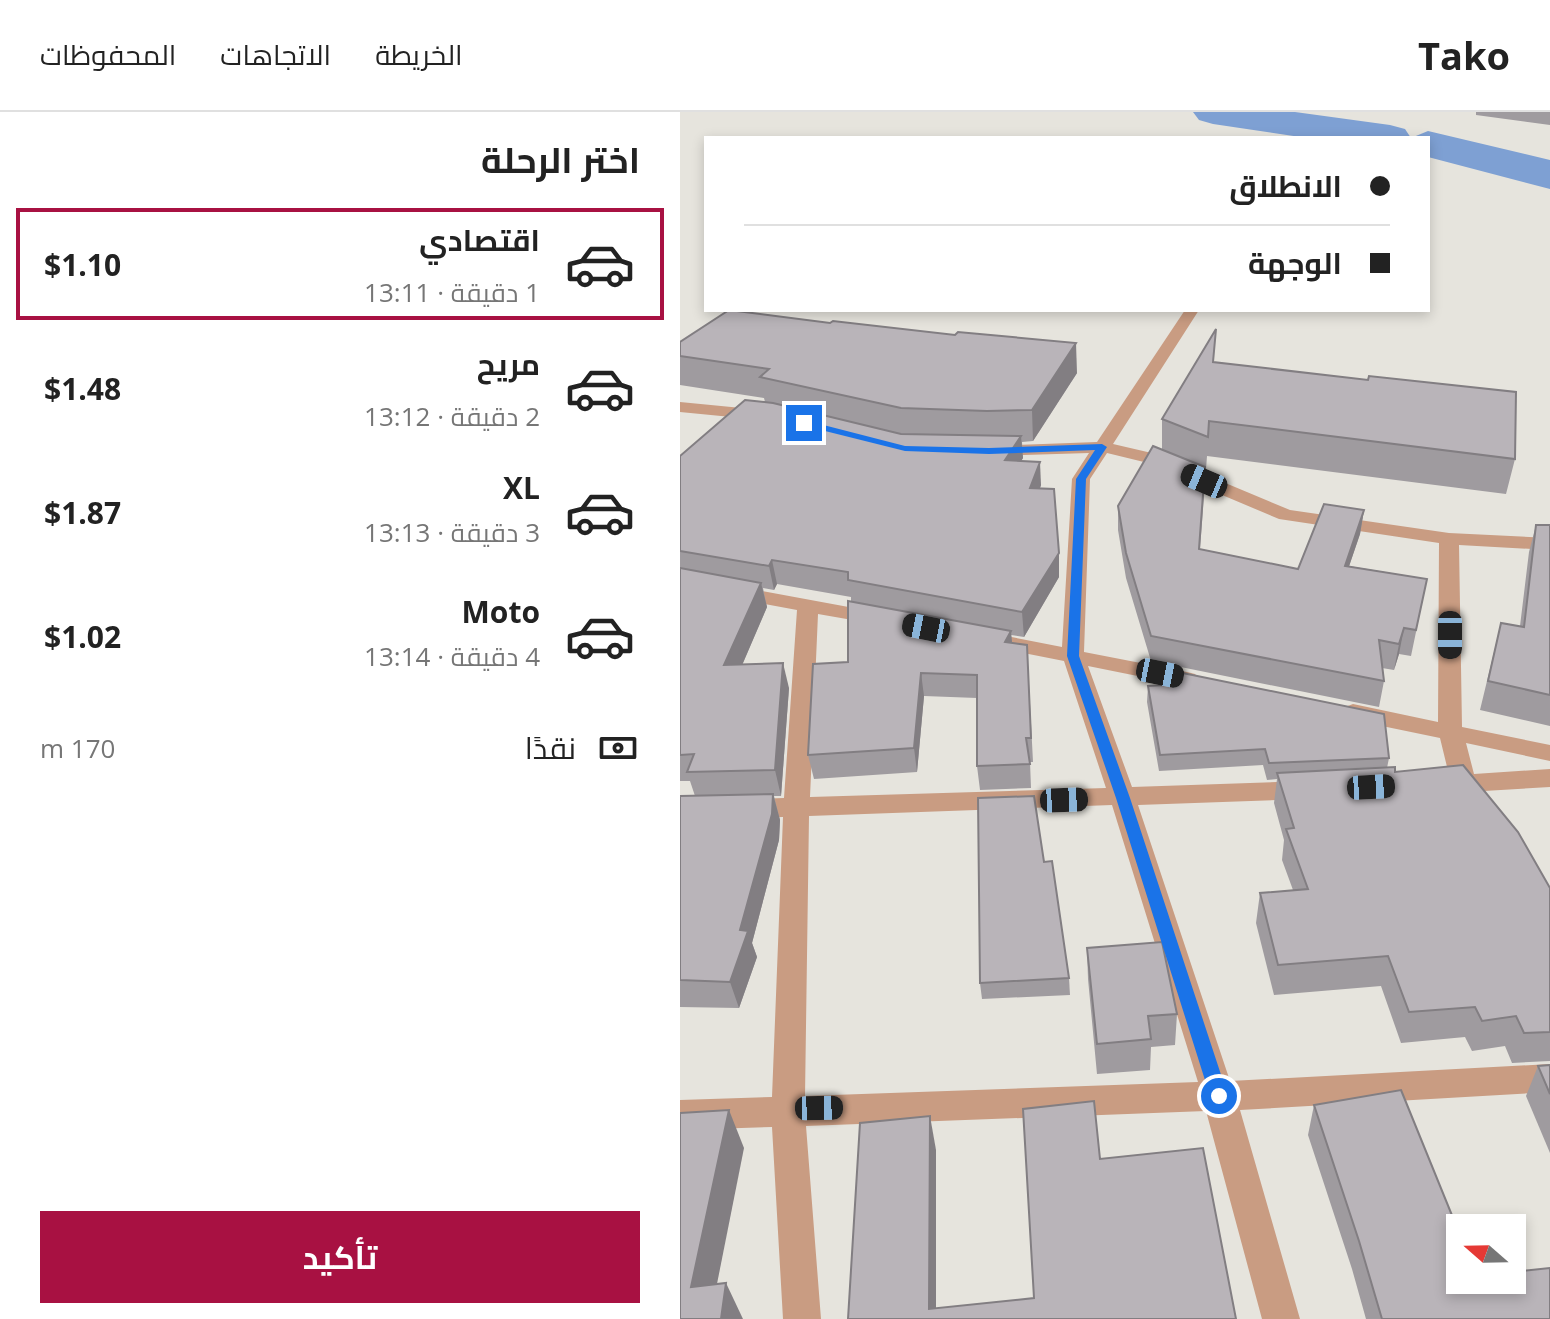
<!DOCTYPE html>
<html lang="ar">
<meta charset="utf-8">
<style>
body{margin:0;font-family:"Open Sans",Cairo,sans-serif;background:#f6f6f6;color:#222;direction:rtl;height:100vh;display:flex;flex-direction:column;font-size:30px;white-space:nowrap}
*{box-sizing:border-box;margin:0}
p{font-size:26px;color:#767676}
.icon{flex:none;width:44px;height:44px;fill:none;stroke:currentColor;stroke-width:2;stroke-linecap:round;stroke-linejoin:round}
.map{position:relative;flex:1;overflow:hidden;direction:ltr}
.side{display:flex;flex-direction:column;background:#fff;width:680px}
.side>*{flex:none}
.banner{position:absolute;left:24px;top:24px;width:726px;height:176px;border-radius:0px;box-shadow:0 4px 12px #0003;direction:rtl;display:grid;align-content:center;height:176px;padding:0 40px;background:#fff}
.needle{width:52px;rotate:290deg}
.controls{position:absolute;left:766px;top:1102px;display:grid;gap:16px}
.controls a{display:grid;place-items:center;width:80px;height:80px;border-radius:0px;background:#fff;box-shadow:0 4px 12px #0003;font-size:40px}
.end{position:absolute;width:36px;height:36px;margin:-18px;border:10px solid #1a73e8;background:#fff;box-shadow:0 0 0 4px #fff}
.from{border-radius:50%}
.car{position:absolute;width:24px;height:48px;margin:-24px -12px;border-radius:10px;box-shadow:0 0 6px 2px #0007;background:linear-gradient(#222 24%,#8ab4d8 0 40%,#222 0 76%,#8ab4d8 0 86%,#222 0)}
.banner b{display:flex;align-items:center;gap:28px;height:76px;font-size:30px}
.banner b+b{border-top:2px solid #e0e0e0}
.banner i{width:20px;height:20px;background:#222}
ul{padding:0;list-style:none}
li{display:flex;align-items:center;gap:24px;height:112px;margin:0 16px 12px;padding:0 24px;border:4px solid transparent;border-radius:0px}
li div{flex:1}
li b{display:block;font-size:30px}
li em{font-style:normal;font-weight:700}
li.selected{border-color:#a81142}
li>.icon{width:72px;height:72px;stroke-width:1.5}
h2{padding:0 40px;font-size:36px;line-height:96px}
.pay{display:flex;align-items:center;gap:20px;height:88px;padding:0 40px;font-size:30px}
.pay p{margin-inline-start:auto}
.action{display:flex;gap:16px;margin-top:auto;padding:16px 40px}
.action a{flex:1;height:92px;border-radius:0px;background:#a81142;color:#fff;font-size:32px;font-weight:700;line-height:92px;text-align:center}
header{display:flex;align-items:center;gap:48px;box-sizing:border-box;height:112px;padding:0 40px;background:#fff;border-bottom:2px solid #e0e0e0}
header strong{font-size:38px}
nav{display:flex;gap:44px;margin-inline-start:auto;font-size:28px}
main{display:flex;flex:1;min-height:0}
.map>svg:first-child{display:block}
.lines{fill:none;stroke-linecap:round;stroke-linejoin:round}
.river{fill:#7ea0d3;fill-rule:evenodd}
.minor{fill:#c99c82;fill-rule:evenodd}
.wall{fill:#9f9b9f}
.shaded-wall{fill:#827e82}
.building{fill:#b9b4b9;stroke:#827e82;stroke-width:2}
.route{fill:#1a73e8}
</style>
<header>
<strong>Tako</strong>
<nav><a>الخريطة</a><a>الاتجاهات</a><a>المحفوظات</a></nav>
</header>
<main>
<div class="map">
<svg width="870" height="1207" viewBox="0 0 870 1207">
<rect width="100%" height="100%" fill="#e6e4dd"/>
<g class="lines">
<g class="river">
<path d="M513 0H615L710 13 725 17 731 26H627L533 12 519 8Z"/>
<path d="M748 19 870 48V77L748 45V26H731Z"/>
</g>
<g class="minor">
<path d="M505 198H519L433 332 476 342 610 398 769 421 870 426V438L779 433 782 615 870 633V649L786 631 794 662 870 657V675L804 679 806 682 802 688C790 692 785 690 777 680L757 678 753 672 757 666 769 663 760 626 673 608 665 605 661 600 665 595 673 592 758 610 759 431 599 407 464 350 427 341 410 367 404 540 507 560 515 562 519 567 515 572 507 574 408 554 452 675 625 669 634 672 638 678 634 684 625 687 458 693 550 969 870 952V980L560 998 620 1207H582L526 999 126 1014 141 1207H103L92 1015 0 1018V988L92 985 103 705 0 708V690L104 686 117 498 0 476V464L201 501 212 507 201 513 138 502 130 685 426 676 384 549 308 534 305 529 316 522 382 535 392 367 409 341 311 344 302 339 311 334 417 330ZM432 693 518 970 125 984 129 704Z"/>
<path d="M0 290 82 298 90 303 82 308 0 300Z"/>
</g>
</g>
<g class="wall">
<path d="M796 0H870V13L796 3Z"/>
<path d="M0 230 397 261 353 329 342 330 343 346 341 349 361 373 360 376 379 465 344 525 331 523 332 531 347 533 353 650H350L351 676 300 678 297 654V586L244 584 237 660 134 667 128 643 168 550 171 490V485L97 472 94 478 83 476 87 495 62 553 109 576 101 684H94L100 708 99 728 72 831 77 845 59 896 0 895V684H15L10 669H0V344L85 290 84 286 0 273Z"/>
<path d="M534 250 835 347 826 382 527 344 520 437 618 457 684 398 680 422 669 454 747 467 731 544 719 542 714 558 702 556 704 569 699 595 471 549 446 466 438 418V394L482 337V307Z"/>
<path d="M856 413H870V614L800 598 821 511 840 514 849 440Z"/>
<path d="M478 556 709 646 707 656 715 660 870 776V949L832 951 825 934 792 939 785 925 721 931 701 874 594 883 576 811 580 781 613 778 602 748 604 728 594 691 597 667 587 668 583 653 479 659 467 590 468 574H478Z"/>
<path d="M364 750 389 866 390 883 302 887 300 871Z"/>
<path d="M407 836 497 902 495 933 471 935 470 958 417 962 408 867Z"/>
<path d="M870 953V1041L846 984 858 954Z"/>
<path d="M634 993 780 1168 870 1207H686L672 1157 628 1023Z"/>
</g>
<g class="shaded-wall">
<path d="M396 231 397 261 353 329 352 298Z"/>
<path d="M341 324 343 346 327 371 325 348Z"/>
<path d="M360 350 361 373 352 399 350 376Z"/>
<path d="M684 398 680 422 661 478 665 454Z"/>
<path d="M379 441V465L344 525 342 500Z"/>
<path d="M92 448 97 472 94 478 89 454Z"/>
<path d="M81 471 87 495 51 579 44 553Z"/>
<path d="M724 516 719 542 714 558 719 532Z"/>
<path d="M331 519 333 542 325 530Z"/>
<path d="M103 551 109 576 101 684 95 658Z"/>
<path d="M241 561 244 584 237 660 234 636Z"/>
<path d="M93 682 100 708 99 728 72 831 77 845 59 896 50 870 60 818Z"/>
<path d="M49 998 64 1036 30 1207 11 1175Z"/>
<path d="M250 1004 256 1038V1207L249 1197Z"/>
<path d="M46 1171 63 1207H41Z"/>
</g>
<g class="building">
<path d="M49 198 150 211 153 209 275 223 278 220 396 231 352 298 307 299 221 296 80 265 89 257 0 244V230Z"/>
<path d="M536 217 533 250 688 268 689 264 836 280 835 347 529 309 528 325 482 307Z"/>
<path d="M65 288 93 291 221 322 341 324 325 348 360 350 350 376 374 377 379 441 342 500 168 468V460L92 448 89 454 0 439V344Z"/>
<path d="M473 334 525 355 519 437 618 457 644 392 684 398 665 454 747 467 736 518 724 516 719 532 699 528 704 569 471 524 446 441 438 394Z"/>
<path d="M856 413H870V583L808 569 821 511 844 515Z"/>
<path d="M0 456 81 471 44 553 103 551 95 658 7 660 14 642 0 643Z"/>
<path d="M168 489 331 519 325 530 347 533 351 626H346L350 652 297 654V563L241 561 234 636 128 643 133 552 168 550Z"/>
<path d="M478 556 704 602 709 646 589 651 585 637 480 643 468 574 483 573Z"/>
<path d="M783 653 838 720 870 776V920L844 921 836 904 802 909 795 895 729 900 708 844 598 853 580 781 628 777 606 717 614 716 597 661 715 655V660Z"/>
<path d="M93 682 92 702 60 818 68 819 50 870 0 868V684Z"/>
<path d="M354 684 364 750 372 749 389 866 300 871 298 686Z"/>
<path d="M482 830 497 902 468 904 471 927 417 932 407 836Z"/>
<path d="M870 953V982L858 954Z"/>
<path d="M721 978 780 1123V1168H832V1160L870 1156V1207H702L679 1129 634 993Z"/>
<path d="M414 989 420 1047 523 1036 556 1207H168L180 1011 250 1004 249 1197 354 1186 343 997Z"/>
<path d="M49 998 11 1175 46 1171 41 1207H0V1001Z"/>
</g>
<path class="route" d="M124 308 225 334 309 336 422 332 427 335 406 367 399 544 450 686 548 984 545 990 539 992 532 990 530 984 436 686 387 544 396 367 415 338 309 342 225 339 121 313Z"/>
</svg>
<div class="controls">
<a><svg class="needle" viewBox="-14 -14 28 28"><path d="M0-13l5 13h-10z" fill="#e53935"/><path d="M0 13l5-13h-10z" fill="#767676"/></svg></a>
</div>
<i class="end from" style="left:539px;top:984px"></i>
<i class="end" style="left:124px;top:311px"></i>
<i class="car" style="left:524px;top:369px;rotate:293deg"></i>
<i class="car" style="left:246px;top:516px;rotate:281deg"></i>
<i class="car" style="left:770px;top:523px;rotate:180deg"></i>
<i class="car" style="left:480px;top:561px;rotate:101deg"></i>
<i class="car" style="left:691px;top:675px;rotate:87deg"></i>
<i class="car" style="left:384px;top:688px;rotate:88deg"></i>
<i class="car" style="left:139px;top:996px;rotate:89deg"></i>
<div class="banner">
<b><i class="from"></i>الانطلاق</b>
<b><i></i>الوجهة</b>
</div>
</div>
<section class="side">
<h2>اختر الرحلة</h2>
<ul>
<li class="selected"><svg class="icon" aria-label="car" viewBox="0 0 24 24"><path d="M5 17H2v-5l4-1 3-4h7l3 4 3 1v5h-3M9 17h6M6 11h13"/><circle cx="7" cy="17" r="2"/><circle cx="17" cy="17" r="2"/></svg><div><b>اقتصادي</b><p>1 دقيقة · 13:11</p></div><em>$1.10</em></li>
<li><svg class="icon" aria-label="car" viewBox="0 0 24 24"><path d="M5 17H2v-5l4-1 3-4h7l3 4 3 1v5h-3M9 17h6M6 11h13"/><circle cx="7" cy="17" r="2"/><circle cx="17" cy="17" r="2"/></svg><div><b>مريح</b><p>2 دقيقة · 13:12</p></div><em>$1.48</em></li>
<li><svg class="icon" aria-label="car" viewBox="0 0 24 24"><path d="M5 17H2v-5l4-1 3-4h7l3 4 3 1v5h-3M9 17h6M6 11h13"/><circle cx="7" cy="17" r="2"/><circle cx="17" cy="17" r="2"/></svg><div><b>XL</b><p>3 دقيقة · 13:13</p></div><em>$1.87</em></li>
<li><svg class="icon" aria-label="car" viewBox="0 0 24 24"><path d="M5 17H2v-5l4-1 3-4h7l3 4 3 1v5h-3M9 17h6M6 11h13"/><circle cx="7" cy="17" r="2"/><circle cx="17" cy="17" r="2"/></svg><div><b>Moto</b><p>4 دقيقة · 13:14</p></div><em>$1.02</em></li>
</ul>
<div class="pay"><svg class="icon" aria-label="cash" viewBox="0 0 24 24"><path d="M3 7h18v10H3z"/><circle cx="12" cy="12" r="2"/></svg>نقدًا<p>170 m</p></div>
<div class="action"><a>تأكيد</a></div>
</section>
</main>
